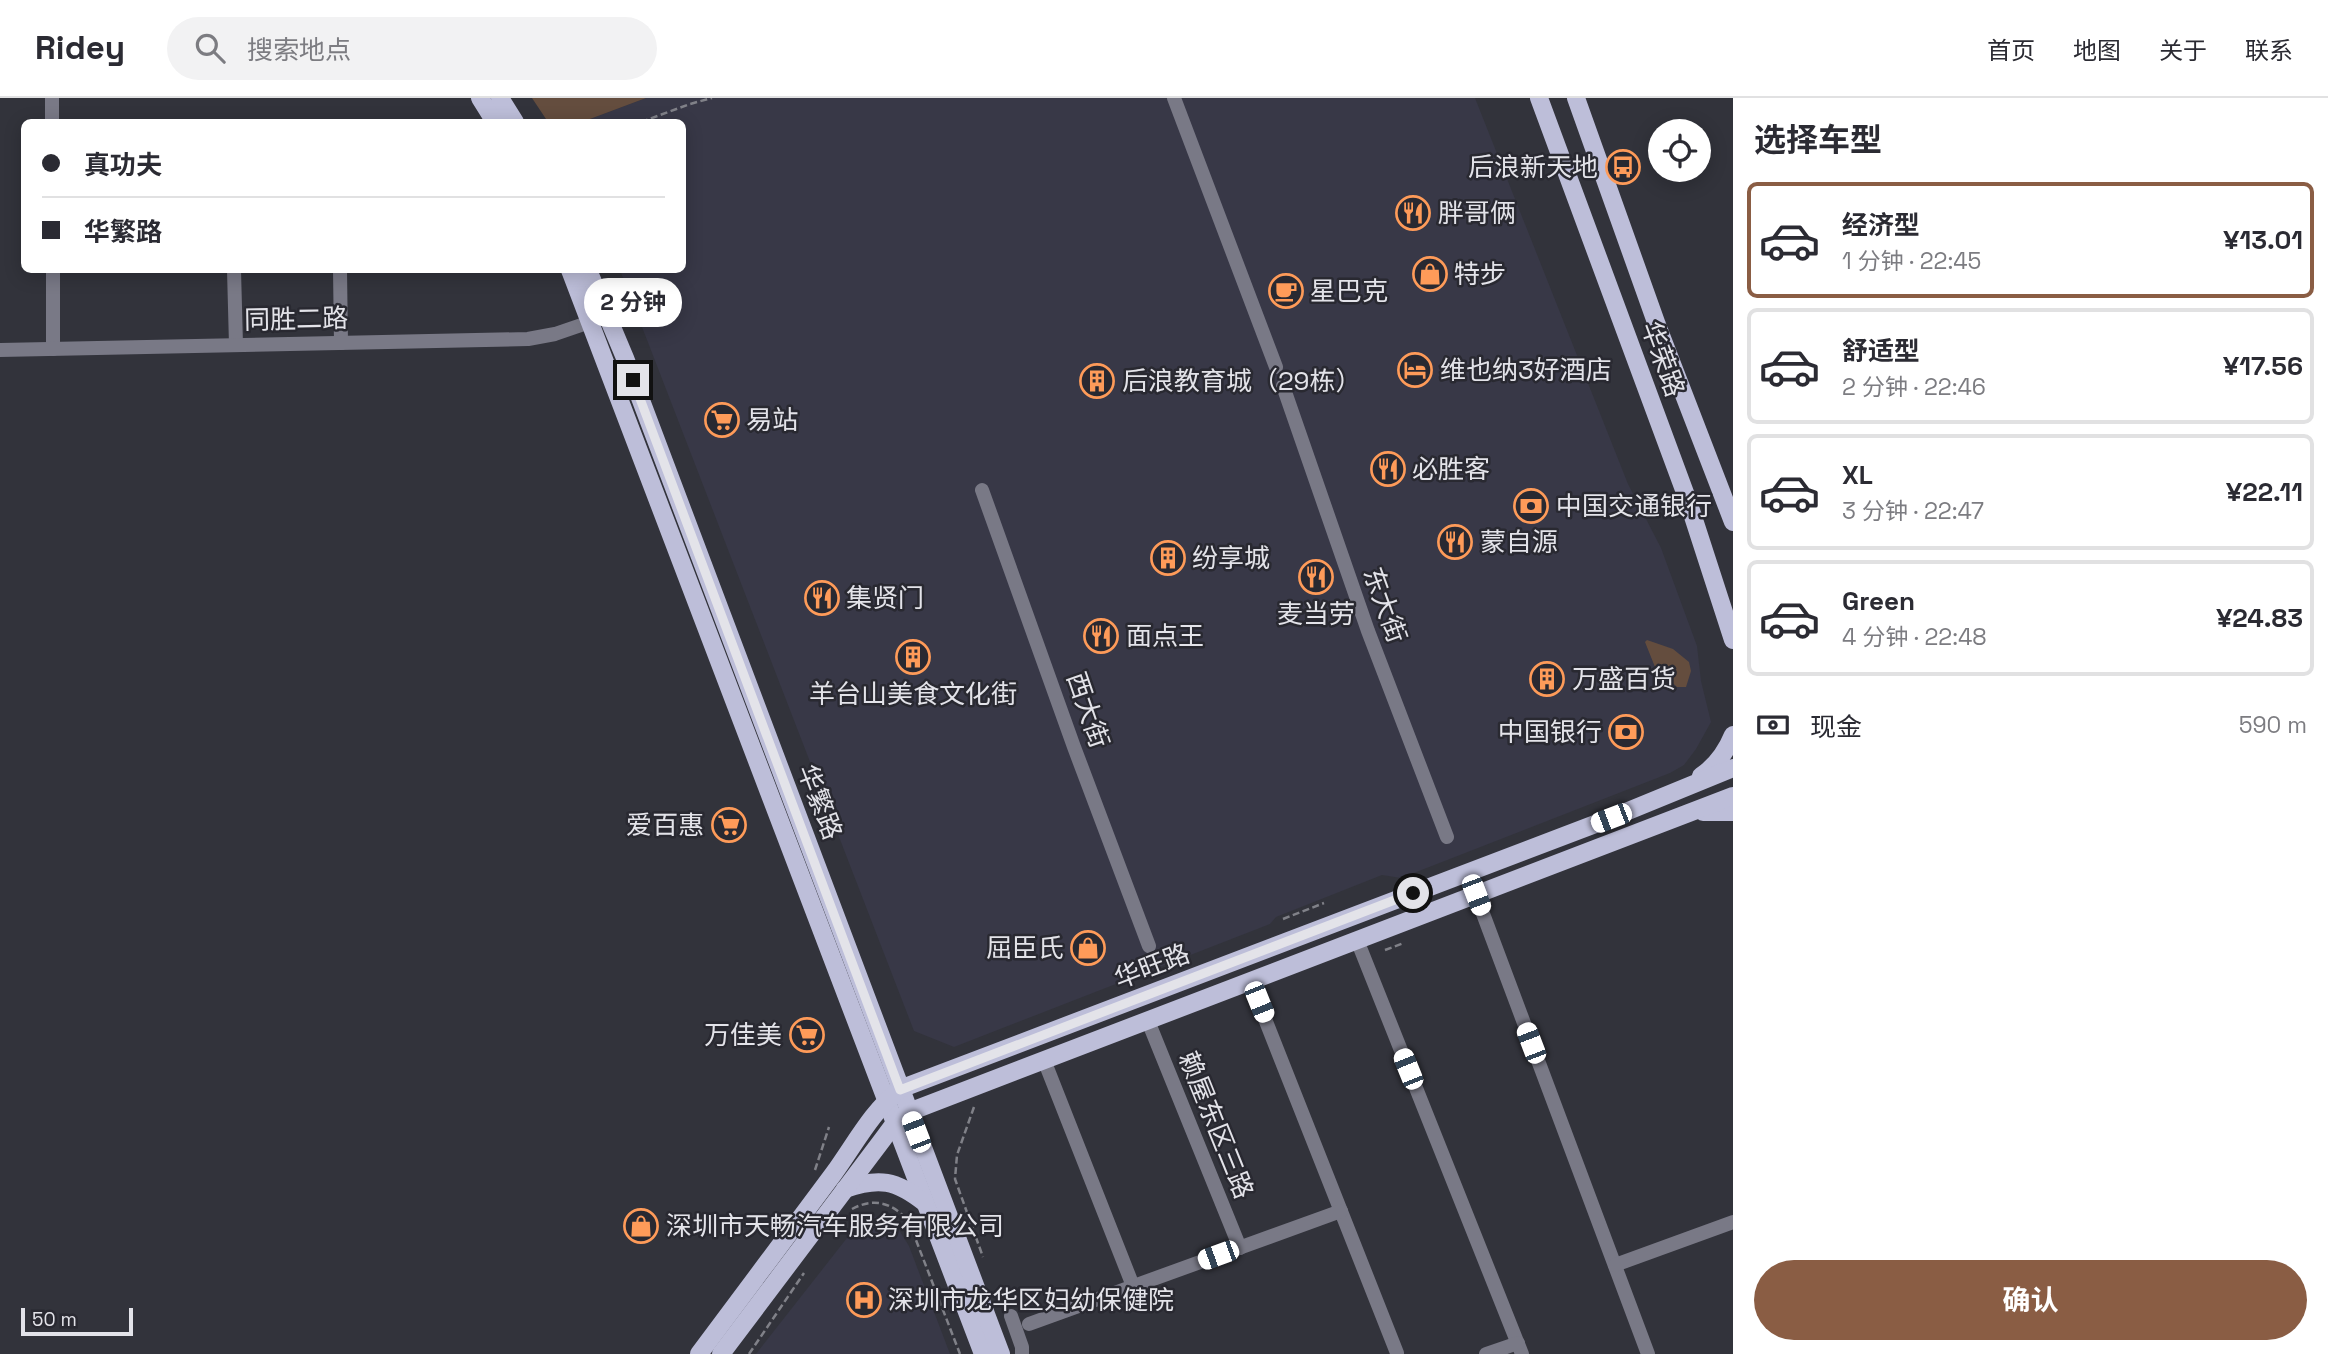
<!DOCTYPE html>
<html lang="zh">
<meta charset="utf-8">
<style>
body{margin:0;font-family:"Space Grotesk","Noto Sans SC",sans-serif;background:#f2f2f3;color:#2b2b33;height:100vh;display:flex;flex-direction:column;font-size:26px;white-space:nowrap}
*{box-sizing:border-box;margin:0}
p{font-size:23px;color:#7c7c81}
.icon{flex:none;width:38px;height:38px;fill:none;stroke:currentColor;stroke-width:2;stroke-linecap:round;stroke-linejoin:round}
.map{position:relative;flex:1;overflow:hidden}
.panel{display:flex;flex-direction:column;background:#fff;width:595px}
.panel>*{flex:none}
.hud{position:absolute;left:21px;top:21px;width:665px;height:154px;border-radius:10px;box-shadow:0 4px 18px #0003;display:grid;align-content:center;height:154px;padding:0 21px;background:#fff}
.controls{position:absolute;left:1648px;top:21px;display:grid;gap:14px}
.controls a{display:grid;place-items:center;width:63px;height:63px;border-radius:50%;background:#fff;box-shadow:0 4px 18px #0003;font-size:35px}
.scale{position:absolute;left:21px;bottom:18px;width:112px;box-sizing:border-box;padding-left:7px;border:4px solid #e3e3e9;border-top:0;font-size:19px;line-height:24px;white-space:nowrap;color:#e3e3e9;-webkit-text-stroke:5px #292931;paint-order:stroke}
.end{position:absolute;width:32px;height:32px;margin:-16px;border:9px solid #e3e3e9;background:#111;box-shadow:0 0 0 4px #111}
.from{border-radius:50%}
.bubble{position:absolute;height:49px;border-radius:24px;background:#fff;box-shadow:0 4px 18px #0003;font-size:23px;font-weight:700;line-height:49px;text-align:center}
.car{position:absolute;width:21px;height:42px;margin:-21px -10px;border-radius:9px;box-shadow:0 0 5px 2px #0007;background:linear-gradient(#fff 24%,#345 0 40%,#fff 0 76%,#345 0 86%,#fff 0)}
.hud b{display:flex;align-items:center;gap:24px;height:66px;font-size:26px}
.hud b+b{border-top:2px solid #e1e1e2}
.hud i{width:18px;height:18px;background:#2b2b33}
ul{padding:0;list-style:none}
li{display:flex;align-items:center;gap:21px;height:116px;margin:0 14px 10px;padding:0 7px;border:4px solid #e1e1e2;border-radius:10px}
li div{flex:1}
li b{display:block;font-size:26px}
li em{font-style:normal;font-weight:700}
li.selected{border-color:#8a5d44}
li>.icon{width:63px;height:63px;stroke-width:1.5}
h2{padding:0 21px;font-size:32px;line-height:84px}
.pay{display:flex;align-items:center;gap:18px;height:77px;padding:0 21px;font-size:26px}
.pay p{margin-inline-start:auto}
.button{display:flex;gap:14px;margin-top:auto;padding:14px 21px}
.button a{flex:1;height:80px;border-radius:42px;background:#8a5d44;color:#fff;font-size:28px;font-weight:700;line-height:80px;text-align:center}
header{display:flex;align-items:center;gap:42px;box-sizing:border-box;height:98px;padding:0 35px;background:#fff;border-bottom:2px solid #e1e1e2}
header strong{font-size:33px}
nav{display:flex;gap:38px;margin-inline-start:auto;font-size:24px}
.search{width:490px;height:63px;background:#f2f2f3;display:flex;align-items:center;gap:18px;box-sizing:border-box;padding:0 24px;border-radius:38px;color:#7c7c81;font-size:26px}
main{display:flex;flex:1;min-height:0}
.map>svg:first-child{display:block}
.built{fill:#383847}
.green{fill:#644d3e}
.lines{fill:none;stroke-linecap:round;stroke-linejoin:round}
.path{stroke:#808188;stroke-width:2.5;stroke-dasharray:7 3.5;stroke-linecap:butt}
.minor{stroke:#797986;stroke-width:14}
.major{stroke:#bdbed9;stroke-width:18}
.route{stroke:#e3e3e9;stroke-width:9}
.labels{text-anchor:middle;stroke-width:5;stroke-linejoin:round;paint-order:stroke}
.poi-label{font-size:26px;fill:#e3e3e9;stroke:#292931;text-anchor:start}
.street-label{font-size:26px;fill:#e3e3e9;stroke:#292931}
</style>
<header>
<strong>Ridey</strong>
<div class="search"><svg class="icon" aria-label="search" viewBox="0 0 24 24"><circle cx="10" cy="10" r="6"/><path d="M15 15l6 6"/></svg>搜索地点</div>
<nav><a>首页</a><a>地图</a><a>关于</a><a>联系</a></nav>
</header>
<main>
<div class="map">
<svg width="1733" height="1256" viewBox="0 0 1733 1256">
<rect width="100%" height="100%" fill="#32333b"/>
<g class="built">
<path d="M646 0H1475L1628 386 1661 450 1697 548 1701 583 1711 624 1696 651 1684 667 1670 675 1401 780 1382 777 1276 819 1270 826 954 949 914 933 620 172H682V24H582Z"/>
<path d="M865 1117 892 1121 909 1148 950 1256H756Z"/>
</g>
<g class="green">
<path d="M532 0H646L582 24H548Z"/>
<path d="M1647 542 1673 551 1689 564 1691 573 1686 589H1677L1664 577 1657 574 1645 544Z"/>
</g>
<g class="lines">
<g class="path">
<path d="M641 24 690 6 712 0"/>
<path d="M1283 821 1324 805"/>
<path d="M1385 852 1404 845"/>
<path d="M974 1009 957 1057 955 1081 983 1159"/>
<path d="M815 1072 829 1029"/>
<path d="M852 1111C874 1099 894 1105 909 1124L960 1256"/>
<path d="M749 1256 804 1175"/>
</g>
<g class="minor">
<path d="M52 0V24"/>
<path d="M1174 0 1276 269"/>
<path d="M53 172V251"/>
<path d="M234 172 236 247"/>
<path d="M340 172 341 245"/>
<path d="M0 252 528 241 555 236 590 224"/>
<path d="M1283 288 1368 533 1447 739"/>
<path d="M982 392 1074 649 1149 848"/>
<path d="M1476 797 1648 1256"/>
<path d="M1357 842 1522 1256"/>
<path d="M1250 883 1397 1255"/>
<path d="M1148 923 1240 1150"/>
<path d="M1044 962 1133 1188"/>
<path d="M1615 1167 1733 1124"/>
<path d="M1011 1218 1022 1249V1256"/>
<path d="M1029 1226 1341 1113"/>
<path d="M1486 1256 1518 1245"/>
</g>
<g class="major">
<path d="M480 0 495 24"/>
<path d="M500 0 515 24"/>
<path d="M1539 0 1687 400 1733 542"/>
<path d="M1576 0 1657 227 1733 424"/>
<path d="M570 172 983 1256"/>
<path d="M588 172 625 260 1001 1256"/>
<path d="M1701 678C1716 668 1726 654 1733 637"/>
<path d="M1703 714H1733"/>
<path d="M845 1091C879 1079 896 1082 925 1105"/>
<path d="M699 1256C744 1196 789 1135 834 1075 855 1046 872 1013 900 991L1611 720 1733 670"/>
<path d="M721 1256 883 1041 894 1026 909 1014 1733 698"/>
</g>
</g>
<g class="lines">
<path class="route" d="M633 282 900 992 1413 795"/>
</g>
<defs>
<g id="bus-ring" transform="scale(1.75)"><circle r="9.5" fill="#292931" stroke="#fe9b59" stroke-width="1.5"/><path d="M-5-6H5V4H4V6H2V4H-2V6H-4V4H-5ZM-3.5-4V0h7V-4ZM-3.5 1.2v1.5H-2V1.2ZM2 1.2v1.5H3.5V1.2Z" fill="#fe9b59"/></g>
<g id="restaurant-ring" transform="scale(1.75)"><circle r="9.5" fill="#292931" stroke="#fe9b59" stroke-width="1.5"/><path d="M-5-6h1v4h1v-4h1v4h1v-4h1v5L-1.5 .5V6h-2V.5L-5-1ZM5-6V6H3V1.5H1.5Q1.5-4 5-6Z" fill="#fe9b59"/></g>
<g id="shop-ring" transform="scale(1.75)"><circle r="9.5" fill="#292931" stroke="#fe9b59" stroke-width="1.5"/><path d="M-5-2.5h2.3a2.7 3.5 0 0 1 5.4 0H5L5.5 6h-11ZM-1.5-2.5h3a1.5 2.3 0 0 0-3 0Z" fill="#fe9b59"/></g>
<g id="cafe-ring" transform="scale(1.75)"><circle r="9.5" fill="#292931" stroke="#fe9b59" stroke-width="1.5"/><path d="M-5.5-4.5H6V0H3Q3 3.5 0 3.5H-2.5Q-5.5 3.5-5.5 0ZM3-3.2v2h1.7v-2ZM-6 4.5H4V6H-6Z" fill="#fe9b59"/></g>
<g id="hotel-ring" transform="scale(1.75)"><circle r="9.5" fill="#292931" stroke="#fe9b59" stroke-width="1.5"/><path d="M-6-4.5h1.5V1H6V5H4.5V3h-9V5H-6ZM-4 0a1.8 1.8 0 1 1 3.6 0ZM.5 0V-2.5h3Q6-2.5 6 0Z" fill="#fe9b59"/></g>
<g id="building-ring" transform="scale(1.75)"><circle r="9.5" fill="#292931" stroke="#fe9b59" stroke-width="1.5"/><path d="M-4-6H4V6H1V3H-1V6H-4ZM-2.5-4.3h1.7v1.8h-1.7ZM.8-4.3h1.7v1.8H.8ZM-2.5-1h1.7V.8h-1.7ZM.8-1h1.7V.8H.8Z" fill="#fe9b59"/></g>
<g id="supermarket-ring" transform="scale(1.75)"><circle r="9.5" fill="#292931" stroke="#fe9b59" stroke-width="1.5"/><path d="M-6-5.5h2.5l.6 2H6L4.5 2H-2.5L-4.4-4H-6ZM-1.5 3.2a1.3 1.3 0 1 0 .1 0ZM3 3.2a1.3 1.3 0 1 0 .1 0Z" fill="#fe9b59"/></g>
<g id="bank-ring" transform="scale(1.75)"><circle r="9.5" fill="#292931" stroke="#fe9b59" stroke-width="1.5"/><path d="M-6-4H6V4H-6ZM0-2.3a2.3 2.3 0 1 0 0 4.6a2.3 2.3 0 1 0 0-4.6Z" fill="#fe9b59"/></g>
<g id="hospital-ring" transform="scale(1.75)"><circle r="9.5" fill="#292931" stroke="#fe9b59" stroke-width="1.5"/><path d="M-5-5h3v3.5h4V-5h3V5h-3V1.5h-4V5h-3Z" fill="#fe9b59"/></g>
</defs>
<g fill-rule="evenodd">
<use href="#bus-ring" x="1623" y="69"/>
<use href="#restaurant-ring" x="1413" y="115"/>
<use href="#shop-ring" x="1430" y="176"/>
<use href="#cafe-ring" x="1286" y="193"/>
<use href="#hotel-ring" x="1415" y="272"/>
<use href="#building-ring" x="1097" y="283"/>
<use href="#supermarket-ring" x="722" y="322"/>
<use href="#restaurant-ring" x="1388" y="371"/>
<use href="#bank-ring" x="1531" y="408"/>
<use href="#restaurant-ring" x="1455" y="444"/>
<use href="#building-ring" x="1168" y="460"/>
<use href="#restaurant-ring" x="1316" y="479"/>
<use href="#restaurant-ring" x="822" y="500"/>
<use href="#restaurant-ring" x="1101" y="538"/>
<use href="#building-ring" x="913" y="559"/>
<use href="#building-ring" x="1547" y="581"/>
<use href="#bank-ring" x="1626" y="634"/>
<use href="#supermarket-ring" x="729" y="727"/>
<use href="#shop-ring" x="1088" y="850"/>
<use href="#supermarket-ring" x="807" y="937"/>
<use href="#shop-ring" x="641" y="1128"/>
<use href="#hospital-ring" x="864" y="1202"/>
</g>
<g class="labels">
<g class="poi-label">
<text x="1598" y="78" text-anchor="end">后浪新天地</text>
<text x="1438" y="124">胖哥俩</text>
<text x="1454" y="185">特步</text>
<text x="1310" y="202">星巴克</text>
<text x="1440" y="281">维也纳3好酒店</text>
<text x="1122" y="292">后浪教育城（29栋）</text>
<text x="746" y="331">易站</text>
<text x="1412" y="380">必胜客</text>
<text x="1556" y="417">中国交通银行</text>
<text x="1480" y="453">蒙自源</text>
<text x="1192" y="469">纷享城</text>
<text x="846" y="509">集贤门</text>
<text x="1316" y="525" text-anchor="middle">麦当劳</text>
<text x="1126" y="547">面点王</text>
<text x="1572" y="590">万盛百货</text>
<text x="913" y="605" text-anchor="middle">羊台山美食文化街</text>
<text x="1602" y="643" text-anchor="end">中国银行</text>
<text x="704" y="736" text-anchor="end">爱百惠</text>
<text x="1064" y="859" text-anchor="end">屈臣氏</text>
<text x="782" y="946" text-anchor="end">万佳美</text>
<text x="666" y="1137">深圳市天畅汽车服务有限公司</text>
<text x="888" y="1211">深圳市龙华区妇幼保健院</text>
</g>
<g class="street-label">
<text transform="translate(296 221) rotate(-1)" y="9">同胜二路</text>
<text transform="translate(1663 261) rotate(70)" y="9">华荣路</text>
<text transform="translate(1385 507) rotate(70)" y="9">东大街</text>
<text transform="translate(1088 612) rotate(71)" y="9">西大街</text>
<text transform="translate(820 704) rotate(69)" y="9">华繁路</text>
<text transform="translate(1152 868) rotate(-21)" y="9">华旺路</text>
<text transform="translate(1216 1027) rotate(68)" y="9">赖屋东区三路</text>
</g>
</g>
</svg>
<div class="controls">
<a><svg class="icon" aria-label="locate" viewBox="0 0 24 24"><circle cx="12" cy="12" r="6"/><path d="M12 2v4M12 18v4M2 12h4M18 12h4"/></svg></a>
</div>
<div class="scale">50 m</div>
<i class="end from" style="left:1413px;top:795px"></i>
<i class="end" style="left:633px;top:282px"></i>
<div class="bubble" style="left:584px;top:180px;width:98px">2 分钟</div>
<i class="car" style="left:1611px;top:720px;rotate:249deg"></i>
<i class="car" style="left:1476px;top:797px;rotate:159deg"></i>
<i class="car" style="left:1259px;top:904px;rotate:158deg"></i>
<i class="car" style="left:1531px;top:945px;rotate:339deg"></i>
<i class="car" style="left:1408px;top:971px;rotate:338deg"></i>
<i class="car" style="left:916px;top:1034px;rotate:339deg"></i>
<i class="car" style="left:1218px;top:1157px;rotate:250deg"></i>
<div class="hud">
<b><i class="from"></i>真功夫</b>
<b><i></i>华繁路</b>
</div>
</div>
<section class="panel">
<h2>选择车型</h2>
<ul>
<li class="selected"><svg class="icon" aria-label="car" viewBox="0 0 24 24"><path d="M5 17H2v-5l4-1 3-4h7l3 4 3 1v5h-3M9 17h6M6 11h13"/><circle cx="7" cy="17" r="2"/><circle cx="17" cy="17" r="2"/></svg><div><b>经济型</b><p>1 分钟 · 22:45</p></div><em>¥13.01</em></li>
<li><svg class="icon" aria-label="car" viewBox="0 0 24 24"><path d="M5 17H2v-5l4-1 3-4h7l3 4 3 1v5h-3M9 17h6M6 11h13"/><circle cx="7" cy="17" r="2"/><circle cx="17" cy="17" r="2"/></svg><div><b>舒适型</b><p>2 分钟 · 22:46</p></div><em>¥17.56</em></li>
<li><svg class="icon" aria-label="car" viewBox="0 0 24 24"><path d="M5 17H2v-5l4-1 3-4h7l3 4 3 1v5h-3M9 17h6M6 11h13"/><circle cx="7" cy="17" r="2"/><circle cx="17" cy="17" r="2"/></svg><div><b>XL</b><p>3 分钟 · 22:47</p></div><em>¥22.11</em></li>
<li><svg class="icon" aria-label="car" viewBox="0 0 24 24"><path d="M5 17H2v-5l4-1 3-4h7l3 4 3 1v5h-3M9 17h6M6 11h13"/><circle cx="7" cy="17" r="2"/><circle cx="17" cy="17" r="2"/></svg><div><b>Green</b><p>4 分钟 · 22:48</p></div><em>¥24.83</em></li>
</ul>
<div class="pay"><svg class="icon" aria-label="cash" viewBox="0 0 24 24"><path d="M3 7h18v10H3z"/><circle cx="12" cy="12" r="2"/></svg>现金<p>590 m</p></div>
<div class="button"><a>确认</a></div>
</section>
</main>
